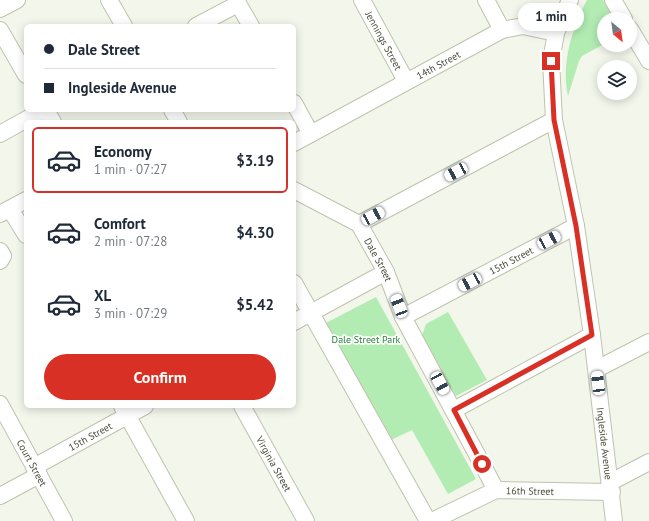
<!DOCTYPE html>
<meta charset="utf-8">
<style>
body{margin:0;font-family:"PT Sans",sans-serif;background:#f6f6f7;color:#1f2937;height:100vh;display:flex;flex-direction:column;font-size:15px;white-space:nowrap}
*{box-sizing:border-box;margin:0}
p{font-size:13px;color:#747a83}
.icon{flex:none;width:22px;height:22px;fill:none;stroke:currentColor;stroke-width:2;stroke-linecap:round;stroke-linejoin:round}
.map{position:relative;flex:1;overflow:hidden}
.panel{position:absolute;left:24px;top:120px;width:272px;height:288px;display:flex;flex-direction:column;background:#fff;border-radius:6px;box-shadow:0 2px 10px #0003}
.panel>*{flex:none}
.banner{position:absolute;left:24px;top:24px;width:272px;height:88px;border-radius:6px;box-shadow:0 2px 10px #0003;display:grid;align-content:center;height:88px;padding:0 20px;background:#fff}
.needle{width:26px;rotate:151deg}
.fabs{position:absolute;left:597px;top:12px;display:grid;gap:8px}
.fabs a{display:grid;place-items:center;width:40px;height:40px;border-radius:50%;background:#fff;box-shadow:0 2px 10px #0003;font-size:20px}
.end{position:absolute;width:18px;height:18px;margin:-9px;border:5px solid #d93025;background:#fff;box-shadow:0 0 0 2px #fff}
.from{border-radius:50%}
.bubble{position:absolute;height:28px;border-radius:14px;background:#fff;box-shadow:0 2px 10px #0003;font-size:13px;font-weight:700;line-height:28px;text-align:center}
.car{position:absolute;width:12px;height:24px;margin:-12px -6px;border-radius:5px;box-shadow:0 0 3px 1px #0007;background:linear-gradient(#fff 24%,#345 0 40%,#fff 0 76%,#345 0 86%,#fff 0)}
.banner b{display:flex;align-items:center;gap:14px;height:38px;font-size:15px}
.banner b+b{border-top:1px solid #e0e1e3}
.banner i{width:10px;height:10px;background:#1f2937}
ul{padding:7px 0 0;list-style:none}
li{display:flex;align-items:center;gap:12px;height:66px;margin:0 8px 6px;padding:0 12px;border:2px solid transparent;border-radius:6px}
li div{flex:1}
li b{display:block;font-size:15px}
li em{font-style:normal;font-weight:700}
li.active{border-color:#d93025}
li>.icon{width:36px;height:36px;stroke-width:1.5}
.button{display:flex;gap:8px;margin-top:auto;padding:8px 20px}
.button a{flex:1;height:46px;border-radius:24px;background:#d93025;color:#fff;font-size:16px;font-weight:700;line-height:46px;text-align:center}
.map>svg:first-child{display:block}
.green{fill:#b2ecb3}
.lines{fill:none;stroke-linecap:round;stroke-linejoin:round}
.minor-casing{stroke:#bec3ad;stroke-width:18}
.minor{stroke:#fff;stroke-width:16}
.route{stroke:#d93025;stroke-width:5}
.labels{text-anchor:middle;stroke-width:3.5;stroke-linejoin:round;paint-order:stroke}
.street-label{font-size:10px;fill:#484c38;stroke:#fff}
.park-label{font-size:10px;fill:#268237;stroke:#fff}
</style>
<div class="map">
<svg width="649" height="521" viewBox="0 0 649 521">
<rect width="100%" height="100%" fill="#f3f6eb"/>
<g class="green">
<path d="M587 0H603L614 19H604V44L582 56 579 61 568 96C561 64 572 28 587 0Z"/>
<path d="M376 297 476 479 448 494 412 430 389 441 324 324Z"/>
<path d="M448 312 487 380 456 396 422 335 426 324Z"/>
</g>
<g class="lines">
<g class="minor-casing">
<g id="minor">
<path d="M109 0 124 26"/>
<path d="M236 0 251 26"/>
<path id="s1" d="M362 0 406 81"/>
<path d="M486 0 502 30"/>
<path id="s2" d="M570 0 556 33 551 61 554 120 576 226 592 335 614 521"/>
<path d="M613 0 624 19"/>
<path d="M0 9 17 0"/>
<path d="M196 26 238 4"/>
<path d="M630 29 649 61"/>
<path d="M0 30 26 75"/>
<path d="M294 103 311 134"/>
<path d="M46 110 53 122"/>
<path d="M172 110 179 122"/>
<path d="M0 134 43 110"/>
<path id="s3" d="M294 143 502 30 523 26 556 33"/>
<path id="s4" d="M294 190 359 224 386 272 403 317 496 490"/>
<path d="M10 209 26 235"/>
<path d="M0 214 26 200"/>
<path d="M359 224 554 120"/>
<path d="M0 251 3 256 0 261"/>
<path d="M294 283 428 521"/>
<path id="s5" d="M403 317 576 226"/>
<path d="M294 322 386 272"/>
<path d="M597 369 649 342"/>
<path id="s6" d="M0 404 64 521"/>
<path d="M122 406 186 521"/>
<path id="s7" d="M242 406 306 521"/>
<path d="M454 410 592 335"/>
<path id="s8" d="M34 467 145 406"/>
<path d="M611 482 649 462"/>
<path d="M0 496 39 475"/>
<path id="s9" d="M432 521 496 490 612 492"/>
</g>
</g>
<use href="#minor" class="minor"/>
</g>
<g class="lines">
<path class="route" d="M482 464 454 410 592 335 576 226 554 120 551 61"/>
</g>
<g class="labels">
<g class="street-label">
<text dy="4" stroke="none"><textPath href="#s1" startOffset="46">Jennings Street</textPath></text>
<text dy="4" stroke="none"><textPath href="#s3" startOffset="164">14th Street</textPath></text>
<text dy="4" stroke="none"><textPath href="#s4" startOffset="114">Dale Street</textPath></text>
<text dy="4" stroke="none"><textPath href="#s5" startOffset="122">15th Street</textPath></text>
<text dy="4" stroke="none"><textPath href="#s8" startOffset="64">15th Street</textPath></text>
<text dy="4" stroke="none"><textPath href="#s2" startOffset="451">Ingleside Avenue</textPath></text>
<text dy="4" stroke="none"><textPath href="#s6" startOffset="67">Court Street</textPath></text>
<text dy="4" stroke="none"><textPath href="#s7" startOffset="66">Virginia Street</textPath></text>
<text dy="4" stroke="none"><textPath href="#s9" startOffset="105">16th Street</textPath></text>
</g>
<g class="park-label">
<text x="366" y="343">Dale Street Park</text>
</g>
</g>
</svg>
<div class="fabs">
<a><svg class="needle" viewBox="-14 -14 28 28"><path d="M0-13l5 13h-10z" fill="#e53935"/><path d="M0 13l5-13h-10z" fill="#747a83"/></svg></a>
<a><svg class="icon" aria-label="layers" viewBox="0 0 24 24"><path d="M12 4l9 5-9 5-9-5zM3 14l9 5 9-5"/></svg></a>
</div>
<i class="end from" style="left:482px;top:464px"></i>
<i class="end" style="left:551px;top:61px"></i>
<div class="bubble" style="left:518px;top:3px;width:66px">1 min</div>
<i class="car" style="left:456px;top:172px;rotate:242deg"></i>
<i class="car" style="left:373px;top:216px;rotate:62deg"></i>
<i class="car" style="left:549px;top:240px;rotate:62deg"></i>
<i class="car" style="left:470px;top:282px;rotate:242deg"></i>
<i class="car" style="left:399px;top:306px;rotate:339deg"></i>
<i class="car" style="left:440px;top:383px;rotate:151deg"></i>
<i class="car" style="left:598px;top:383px;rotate:353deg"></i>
<div class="banner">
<b><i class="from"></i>Dale Street</b>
<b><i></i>Ingleside Avenue</b>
</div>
<section class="panel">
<ul>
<li class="active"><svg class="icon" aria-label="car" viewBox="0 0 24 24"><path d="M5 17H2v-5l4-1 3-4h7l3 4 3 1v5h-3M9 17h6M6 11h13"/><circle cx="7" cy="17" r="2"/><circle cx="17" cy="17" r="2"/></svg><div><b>Economy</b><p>1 min · 07:27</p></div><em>$3.19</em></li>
<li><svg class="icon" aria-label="car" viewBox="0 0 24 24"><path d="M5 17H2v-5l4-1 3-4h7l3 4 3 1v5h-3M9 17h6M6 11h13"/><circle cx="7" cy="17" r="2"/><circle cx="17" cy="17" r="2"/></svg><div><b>Comfort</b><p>2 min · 07:28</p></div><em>$4.30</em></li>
<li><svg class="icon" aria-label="car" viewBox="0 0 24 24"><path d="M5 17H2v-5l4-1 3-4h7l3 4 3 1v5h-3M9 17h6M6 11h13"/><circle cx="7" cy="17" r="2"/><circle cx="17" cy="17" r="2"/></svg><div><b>XL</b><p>3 min · 07:29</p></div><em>$5.42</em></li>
</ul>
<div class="button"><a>Confirm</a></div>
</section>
</div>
